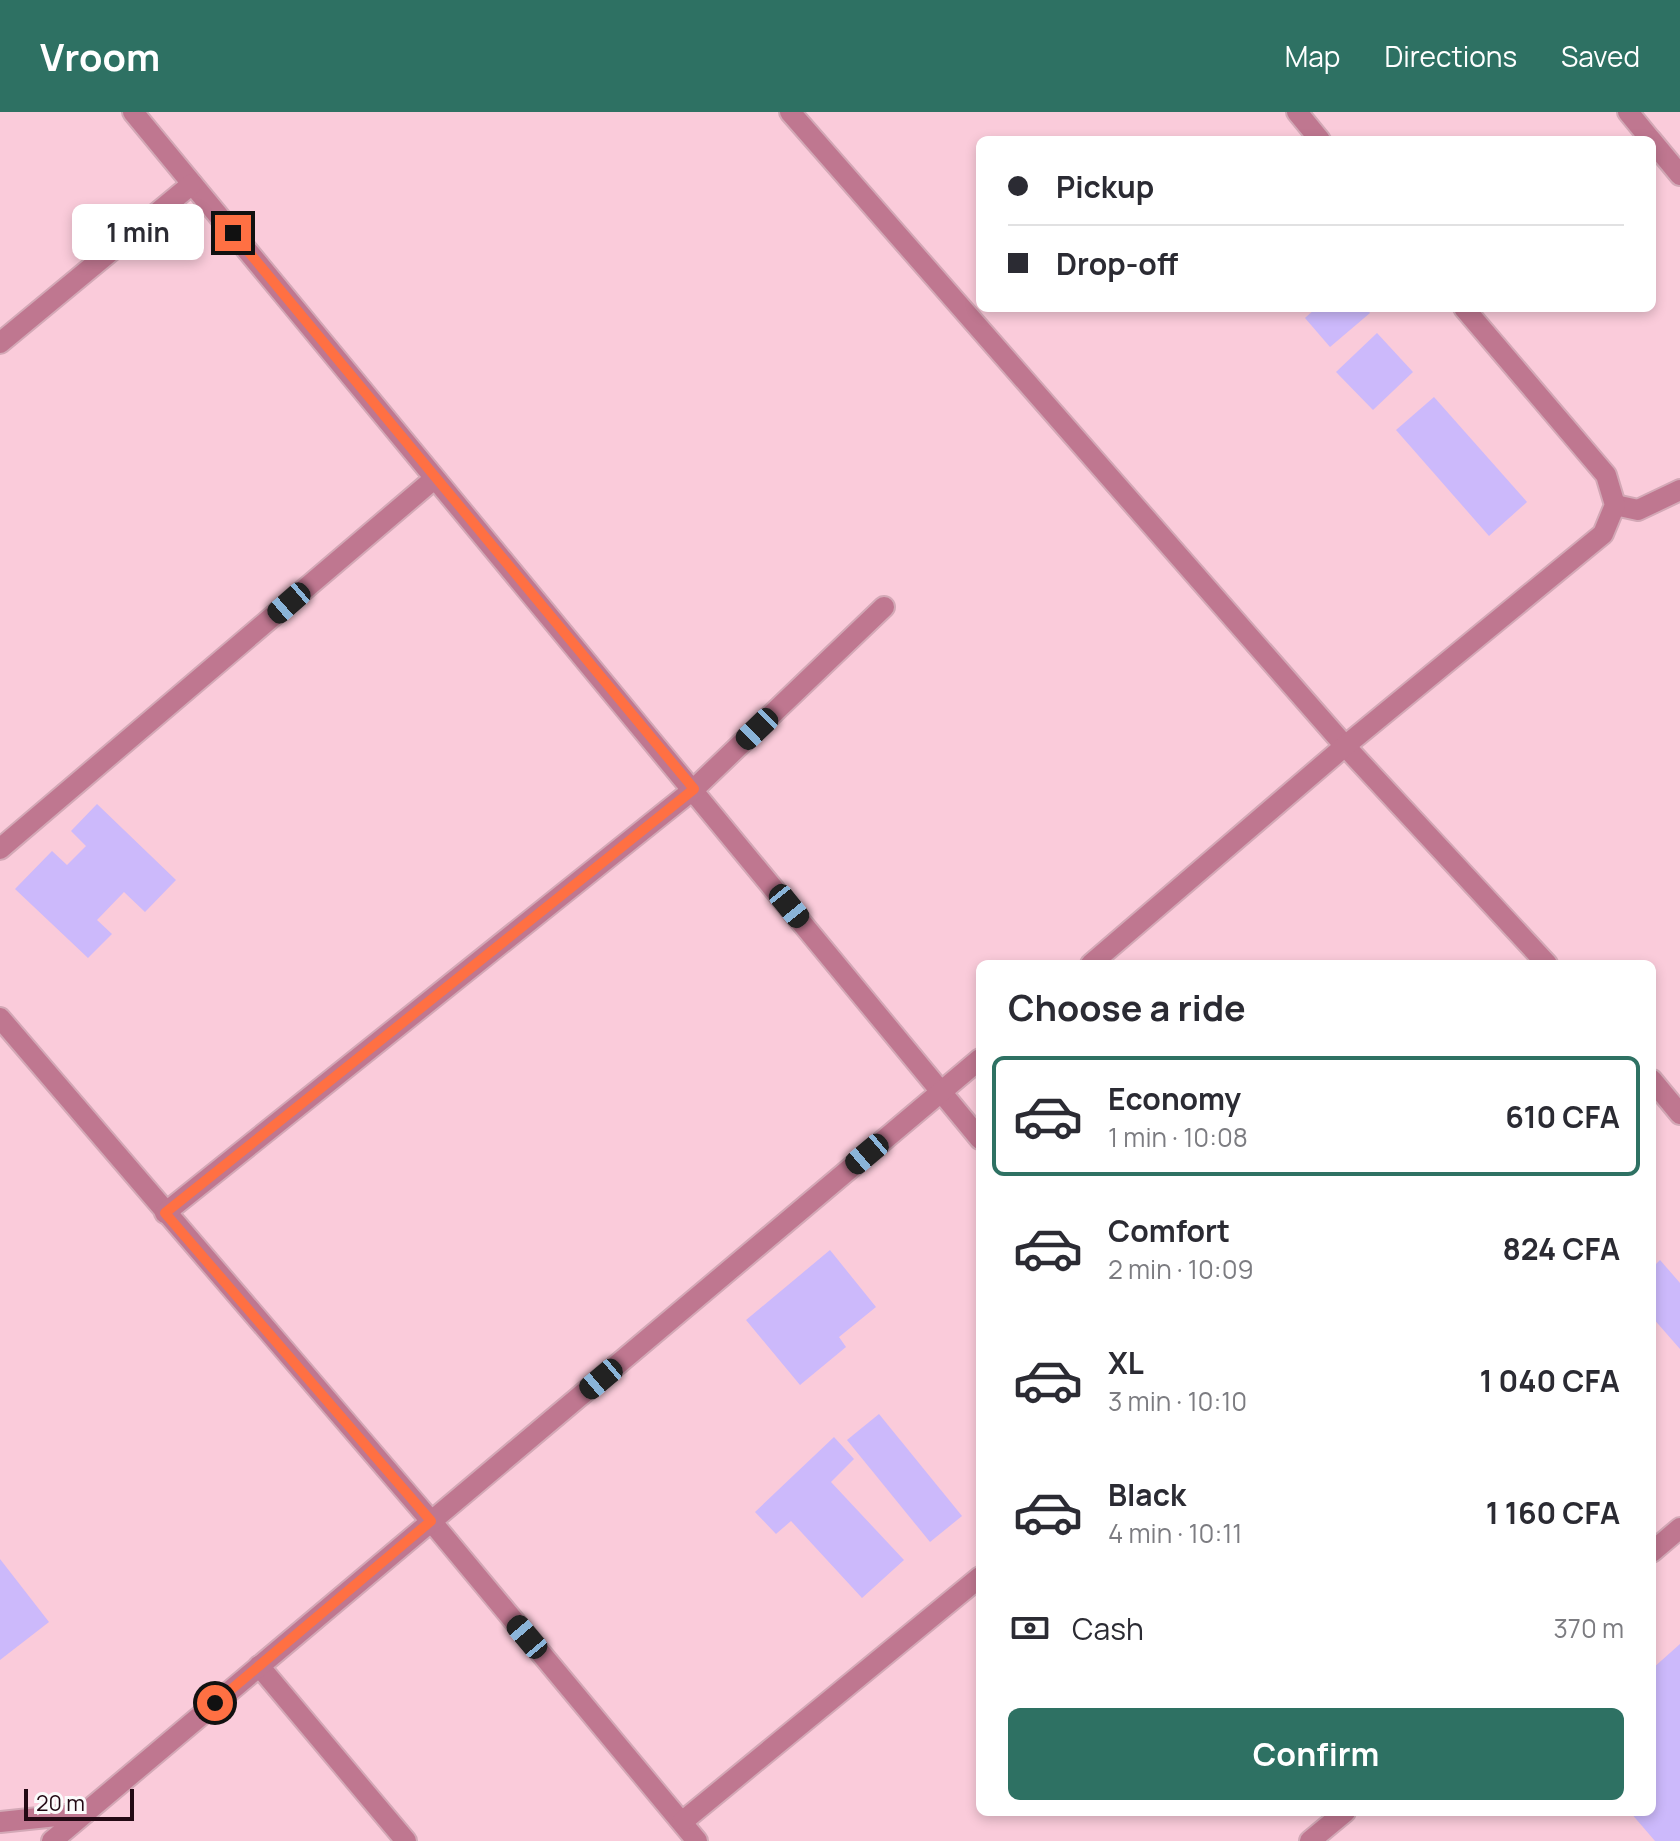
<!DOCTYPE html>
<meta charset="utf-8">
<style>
body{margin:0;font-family:Manrope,sans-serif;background:#f7f7f7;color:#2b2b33;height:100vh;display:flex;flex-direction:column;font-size:30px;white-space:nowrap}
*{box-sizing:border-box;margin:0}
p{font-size:26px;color:#7c7c81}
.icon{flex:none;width:44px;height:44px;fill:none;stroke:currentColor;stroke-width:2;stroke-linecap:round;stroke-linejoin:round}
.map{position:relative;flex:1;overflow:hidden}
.side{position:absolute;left:976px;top:848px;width:680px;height:856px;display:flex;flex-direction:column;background:#fff;border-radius:12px;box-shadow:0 4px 12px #0003}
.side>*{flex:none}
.top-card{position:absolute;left:976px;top:24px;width:680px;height:176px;border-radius:12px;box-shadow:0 4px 12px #0003;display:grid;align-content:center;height:176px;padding:0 32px;background:#fff}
.scale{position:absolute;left:24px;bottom:20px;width:110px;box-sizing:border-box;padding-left:8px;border:4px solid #230914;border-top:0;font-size:22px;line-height:28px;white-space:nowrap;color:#230914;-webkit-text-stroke:6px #fbfbfb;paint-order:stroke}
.end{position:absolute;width:36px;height:36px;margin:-18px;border:10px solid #ff7043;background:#111;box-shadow:0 0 0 4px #111}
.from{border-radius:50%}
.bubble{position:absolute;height:56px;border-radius:12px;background:#fff;box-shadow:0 4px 12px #0003;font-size:26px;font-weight:700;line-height:56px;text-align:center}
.car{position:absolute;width:24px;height:48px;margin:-24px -12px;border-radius:10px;box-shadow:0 0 6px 2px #0007;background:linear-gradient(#222 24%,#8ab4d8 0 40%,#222 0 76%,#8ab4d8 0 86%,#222 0)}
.top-card b{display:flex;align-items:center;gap:28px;height:76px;font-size:30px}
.top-card b+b{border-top:2px solid #e1e1e2}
.top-card i{width:20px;height:20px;background:#2b2b33}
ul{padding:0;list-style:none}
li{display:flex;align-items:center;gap:24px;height:120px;margin:0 16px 12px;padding:0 16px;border:4px solid transparent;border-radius:12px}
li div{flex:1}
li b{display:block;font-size:30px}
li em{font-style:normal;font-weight:700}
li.active{border-color:#2e7163}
li>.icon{width:72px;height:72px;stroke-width:1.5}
h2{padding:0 32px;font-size:36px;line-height:96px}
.pay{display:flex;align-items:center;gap:20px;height:88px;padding:0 32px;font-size:30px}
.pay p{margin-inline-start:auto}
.primary-button{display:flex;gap:16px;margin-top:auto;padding:16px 32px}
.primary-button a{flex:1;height:92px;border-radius:12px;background:#2e7163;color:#fff;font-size:32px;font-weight:700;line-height:92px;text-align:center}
header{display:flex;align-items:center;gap:48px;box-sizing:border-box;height:112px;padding:0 40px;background:#2e7163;color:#fff}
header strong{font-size:38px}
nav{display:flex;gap:44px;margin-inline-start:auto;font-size:28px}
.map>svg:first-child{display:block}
.building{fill:#ccb9fb}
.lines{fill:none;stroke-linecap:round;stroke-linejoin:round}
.minor-casing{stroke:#d3a8b6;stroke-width:24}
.minor{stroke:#bf7790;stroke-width:20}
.route{stroke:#ff7043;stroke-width:10}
</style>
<header>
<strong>Vroom</strong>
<nav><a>Map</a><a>Directions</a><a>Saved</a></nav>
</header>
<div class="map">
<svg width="1680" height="1729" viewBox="0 0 1680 1729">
<rect width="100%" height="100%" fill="#facbda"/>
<g class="building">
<path d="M1316 196H1366L1370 201 1330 235 1305 206Z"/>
<path d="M1377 221 1413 260 1373 298 1336 260Z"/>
<path d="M1434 285 1527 390 1489 424 1396 318Z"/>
<path d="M97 692 176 768 145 800 124 780 97 808 112 822 88 846 15 777 52 739 67 753 86 734 71 719Z"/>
<path d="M830 1138 876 1195 839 1225 846 1235 800 1273 746 1208Z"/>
<path d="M1660 1148 1680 1171V1237L1652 1205V1156Z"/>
<path d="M879 1302 962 1404 930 1430 847 1328Z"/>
<path d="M834 1325 854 1347 831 1370 904 1448 862 1486 791 1409 776 1422 755 1400Z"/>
<path d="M0 1447 49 1510 0 1548Z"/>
<path d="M1680 1532V1729H1655L1630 1700H1652V1557Z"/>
</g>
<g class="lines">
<g class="minor-casing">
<g id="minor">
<path d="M133 0 980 1027"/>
<path d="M790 0 1345 634 1547 852"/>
<path d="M1297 0 1320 28"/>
<path d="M1628 0 1651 28"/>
<path d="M1652 29 1680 63"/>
<path d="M0 231 192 72"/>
<path d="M1615 393 1638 398 1680 378"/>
<path d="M0 737 434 367"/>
<path d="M1091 852 1345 634 1603 422 1615 393 1606 363 1464 196"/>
<path d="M0 906 431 1409 697 1729"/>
<path d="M1652 968 1680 1002"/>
<path d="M165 1101 694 677 884 495"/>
<path d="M1652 1440 1680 1416"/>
<path d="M259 1554 406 1729"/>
<path d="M0 1710 85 1701"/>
<path d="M682 1710 980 1465"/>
<path d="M52 1729 980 947"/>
<path d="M1310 1729 1345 1700"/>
</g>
</g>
<use href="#minor" class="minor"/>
</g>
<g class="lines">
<path class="route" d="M215 1591 431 1409 165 1101 694 677 233 121"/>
</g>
</svg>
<div class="scale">20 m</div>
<i class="end from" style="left:215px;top:1591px"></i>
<i class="end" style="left:233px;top:121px"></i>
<div class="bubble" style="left:72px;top:92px;width:132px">1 min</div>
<i class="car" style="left:289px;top:491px;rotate:229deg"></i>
<i class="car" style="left:757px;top:617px;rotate:226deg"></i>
<i class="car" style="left:789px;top:794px;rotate:141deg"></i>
<i class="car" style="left:867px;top:1042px;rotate:230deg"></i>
<i class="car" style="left:601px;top:1267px;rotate:230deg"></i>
<i class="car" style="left:527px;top:1525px;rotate:320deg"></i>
<div class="top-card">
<b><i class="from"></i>Pickup</b>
<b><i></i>Drop-off</b>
</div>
<section class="side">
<h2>Choose a ride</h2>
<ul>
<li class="active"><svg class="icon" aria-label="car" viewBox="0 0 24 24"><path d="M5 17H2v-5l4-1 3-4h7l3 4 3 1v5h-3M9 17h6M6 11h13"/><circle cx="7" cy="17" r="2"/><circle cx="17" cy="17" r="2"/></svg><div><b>Economy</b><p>1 min · 10:08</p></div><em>610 CFA</em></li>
<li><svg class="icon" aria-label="car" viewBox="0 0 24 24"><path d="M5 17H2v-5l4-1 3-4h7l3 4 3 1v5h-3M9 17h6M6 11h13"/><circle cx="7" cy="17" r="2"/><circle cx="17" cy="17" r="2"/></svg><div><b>Comfort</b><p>2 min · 10:09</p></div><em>824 CFA</em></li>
<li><svg class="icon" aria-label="car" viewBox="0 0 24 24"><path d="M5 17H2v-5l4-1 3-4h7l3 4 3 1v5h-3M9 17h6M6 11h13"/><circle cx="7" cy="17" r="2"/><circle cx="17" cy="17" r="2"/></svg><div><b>XL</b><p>3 min · 10:10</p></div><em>1 040 CFA</em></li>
<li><svg class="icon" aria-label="car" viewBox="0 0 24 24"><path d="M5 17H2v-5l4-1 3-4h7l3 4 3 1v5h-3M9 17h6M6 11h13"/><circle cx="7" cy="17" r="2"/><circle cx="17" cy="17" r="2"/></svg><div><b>Black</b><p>4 min · 10:11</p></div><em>1 160 CFA</em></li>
</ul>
<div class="pay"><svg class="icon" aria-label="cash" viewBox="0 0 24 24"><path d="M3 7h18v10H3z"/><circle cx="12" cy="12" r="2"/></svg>Cash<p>370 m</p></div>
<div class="primary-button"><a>Confirm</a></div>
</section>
</div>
